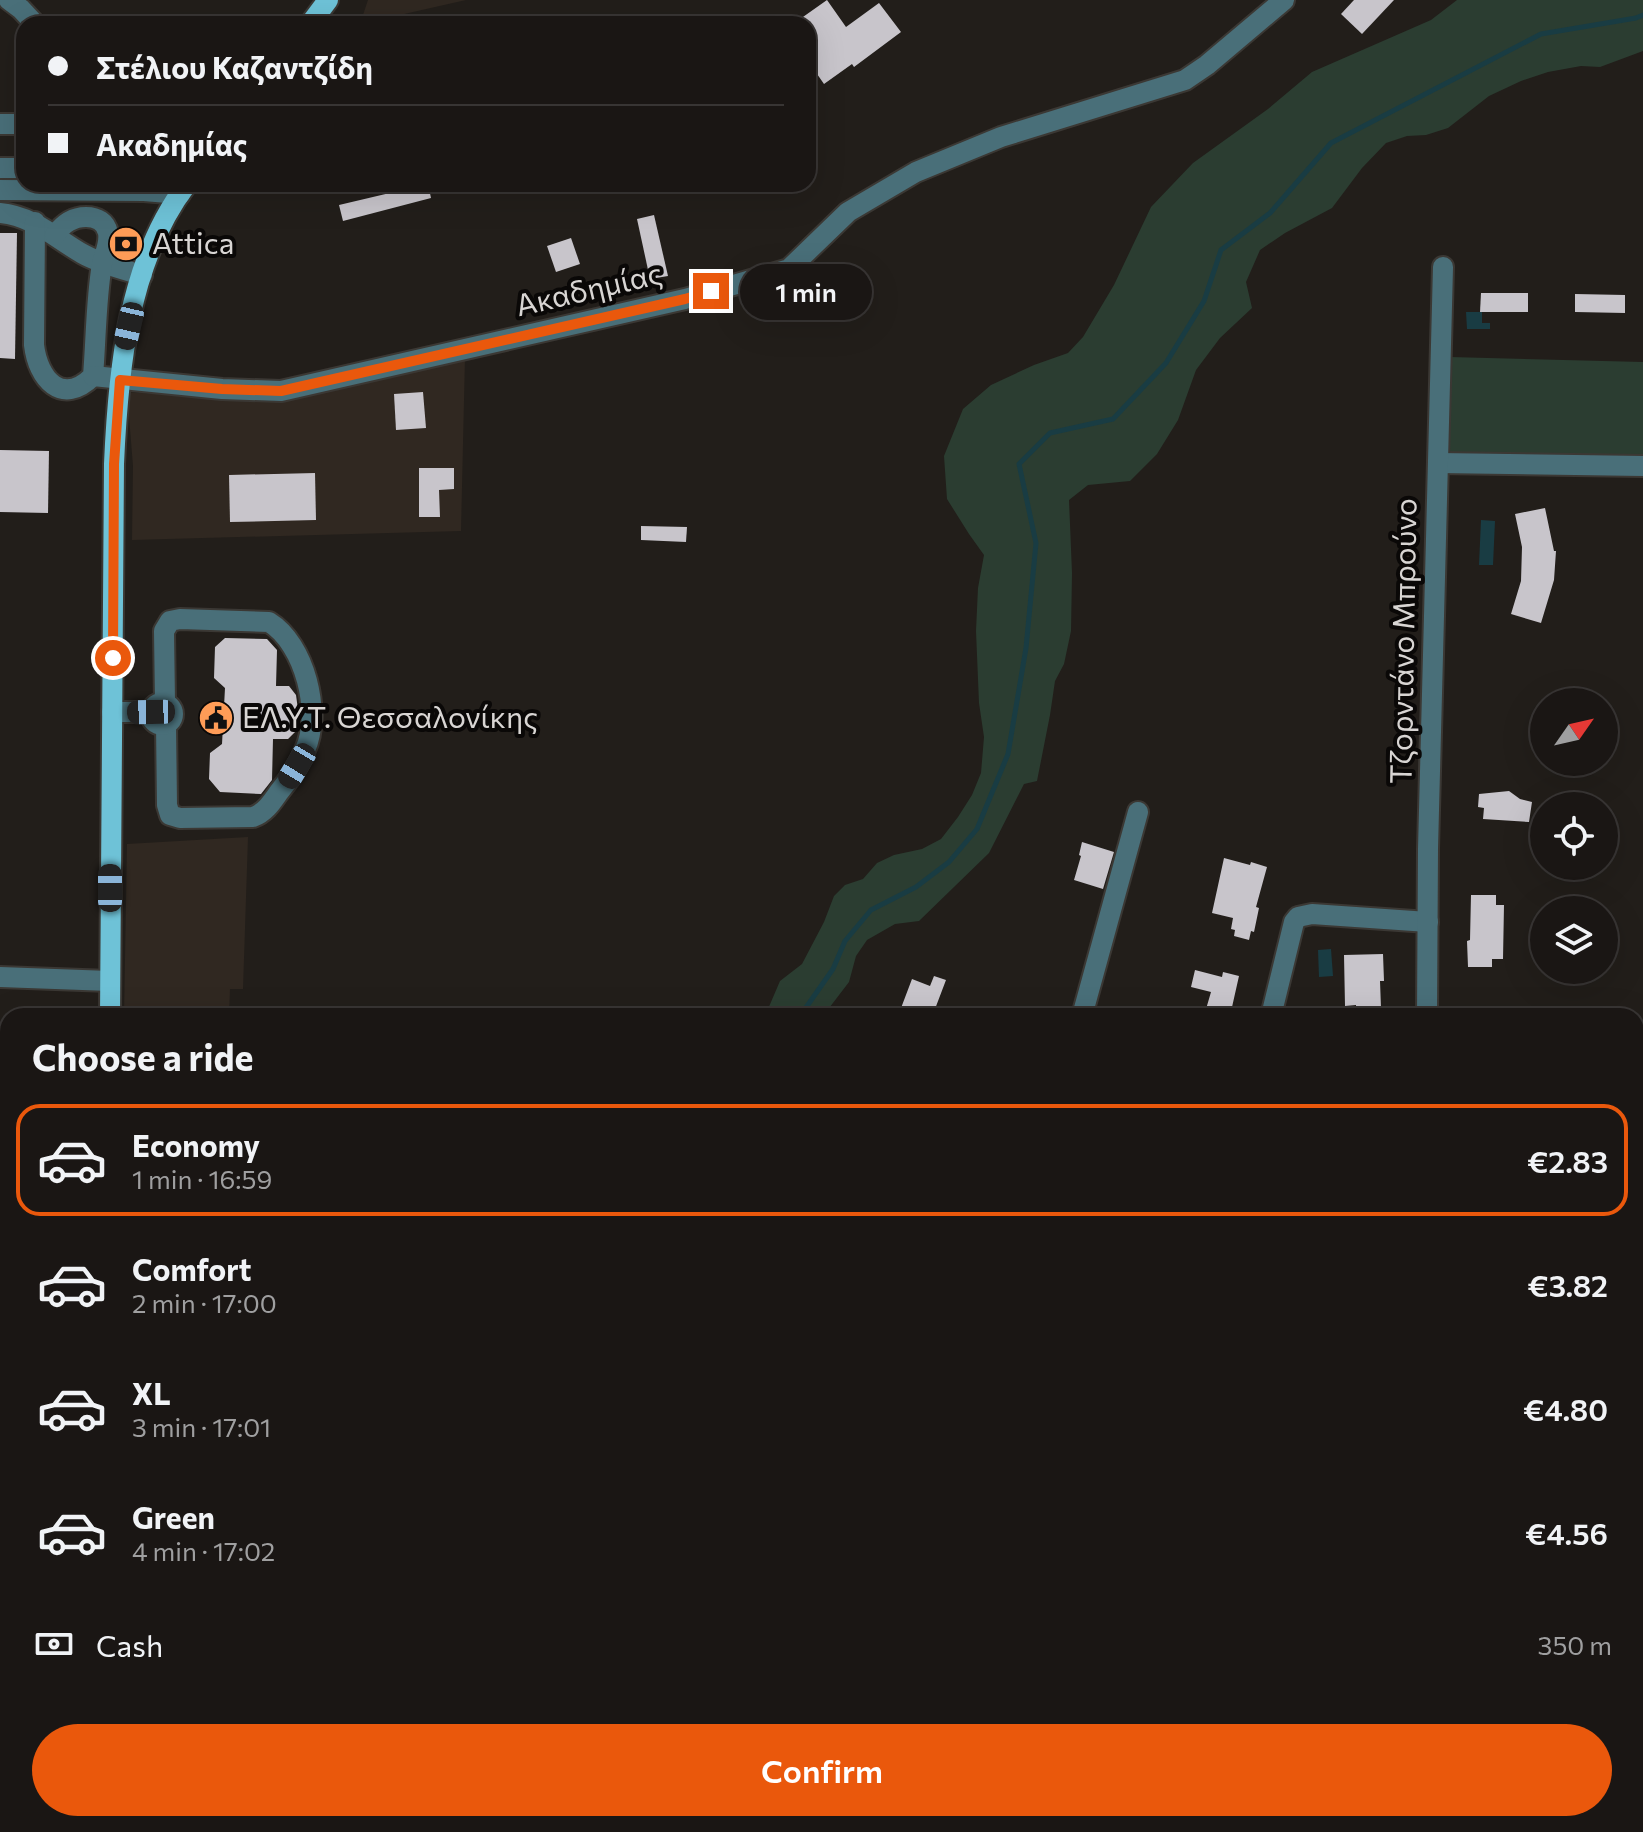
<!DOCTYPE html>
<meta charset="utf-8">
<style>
body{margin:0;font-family:Commissioner,sans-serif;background:#272322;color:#f1f3f6;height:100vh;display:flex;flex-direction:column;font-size:30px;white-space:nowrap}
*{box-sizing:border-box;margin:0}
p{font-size:26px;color:#9f9fa0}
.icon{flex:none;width:44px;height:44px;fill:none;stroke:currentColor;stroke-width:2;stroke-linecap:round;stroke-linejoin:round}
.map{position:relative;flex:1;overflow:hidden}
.side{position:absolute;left:0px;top:1008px;width:1644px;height:824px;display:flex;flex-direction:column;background:#1a1614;border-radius:24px 24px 0 0;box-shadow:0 8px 32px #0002,0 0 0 2px #383534}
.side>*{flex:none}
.hud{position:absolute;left:16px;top:16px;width:800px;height:176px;border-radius:24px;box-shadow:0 8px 32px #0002,0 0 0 2px #383534;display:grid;align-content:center;height:176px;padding:0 32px;background:#1a1614}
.needle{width:52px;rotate:56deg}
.buttons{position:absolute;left:1530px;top:688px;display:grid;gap:16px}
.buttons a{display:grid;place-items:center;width:88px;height:88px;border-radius:50%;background:#1a1614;box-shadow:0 8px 32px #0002,0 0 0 2px #383534;font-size:40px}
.end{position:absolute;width:36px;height:36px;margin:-18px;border:10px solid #ea580c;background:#fff;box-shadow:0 0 0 4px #fff}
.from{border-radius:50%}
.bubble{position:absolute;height:56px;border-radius:28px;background:#1a1614;box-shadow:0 8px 32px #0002,0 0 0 2px #383534;font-size:26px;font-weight:600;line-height:56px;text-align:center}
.car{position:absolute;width:24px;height:48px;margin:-24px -12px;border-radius:10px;box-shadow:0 0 6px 2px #0007;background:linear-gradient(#222 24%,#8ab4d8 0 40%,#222 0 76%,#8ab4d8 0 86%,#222 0)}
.hud b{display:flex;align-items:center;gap:28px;height:76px;font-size:30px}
.hud b+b{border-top:2px solid #383534}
.hud i{width:20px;height:20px;background:#f1f3f6}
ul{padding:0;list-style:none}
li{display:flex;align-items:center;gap:24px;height:112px;margin:0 16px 12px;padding:0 16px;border:4px solid transparent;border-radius:24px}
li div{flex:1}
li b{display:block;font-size:30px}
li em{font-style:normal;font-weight:600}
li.on{border-color:#ea580c}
li>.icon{width:72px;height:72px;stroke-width:1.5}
h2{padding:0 32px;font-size:36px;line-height:96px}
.pay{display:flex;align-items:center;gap:20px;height:88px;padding:0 32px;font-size:30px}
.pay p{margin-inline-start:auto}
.action{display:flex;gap:16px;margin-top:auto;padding:16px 32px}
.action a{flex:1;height:92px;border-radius:48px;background:#ea580c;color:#fff;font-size:32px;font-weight:600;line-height:92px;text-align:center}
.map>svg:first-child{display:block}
.built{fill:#302821}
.green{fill:#2b3d31}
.water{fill:#193c43}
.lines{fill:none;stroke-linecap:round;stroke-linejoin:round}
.stream{stroke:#193c43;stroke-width:5}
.building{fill:#c8c5cb}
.minor-casing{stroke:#3b3834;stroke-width:24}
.major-casing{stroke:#3b3834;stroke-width:24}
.minor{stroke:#496f79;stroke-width:20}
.major{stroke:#6ec2d7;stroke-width:20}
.route{stroke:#ea580c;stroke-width:10}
.labels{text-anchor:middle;stroke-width:8;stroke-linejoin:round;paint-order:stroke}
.poi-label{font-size:30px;fill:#d8d5d3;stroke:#0a0807;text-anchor:start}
.street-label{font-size:30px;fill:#d8d5d3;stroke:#0a0807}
</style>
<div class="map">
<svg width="1643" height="1832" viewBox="0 0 1643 1832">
<rect width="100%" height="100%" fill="#221e1a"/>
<g class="built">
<path d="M368 0H466L360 24Z"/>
<path d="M465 357 461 531 132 540 133 466 127 392 248 400H288L315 394 368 378Z"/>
<path d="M248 837 243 989H230L229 1016H124L127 844Z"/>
<path d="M0 1280H8V1578L0 1579Z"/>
<path d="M107 1824H229L223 1832H107Z"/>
<rect x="776" y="1824" width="309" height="8"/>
</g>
<g class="green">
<path d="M1457 0H1643V51L1600 67 1581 66 1548 72 1521 81 1489 96 1448 128 1426 135 1407 136 1386 143 1362 168 1332 208 1285 233 1260 250 1246 282 1252 308 1220 338 1196 370 1178 420 1157 454 1130 481 1088 485 1069 500 1072 573 1071 631 1064 664 1055 681 1050 715 1037 781 1024 784 989 853 919 921 895 924 867 940 856 956 849 982 823 1016H765L780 981 802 964 824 922 834 896 845 885 863 879 877 863 894 855 922 849 941 839 958 817 972 795 981 773 984 737 979 703 976 631 978 588 984 555 969 534 947 499 944 456 963 409 991 385 1034 365 1068 353 1083 337 1114 285 1151 207 1193 163 1268 109 1312 72 1431 20Z"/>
<path d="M1450 357 1643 362V462L1446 459Z"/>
<rect x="1636" y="1115" width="7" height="101"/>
<path d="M229 1824H288L280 1832H223Z"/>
</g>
<g class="water">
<path d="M1466 312H1482V323H1490V329H1467Z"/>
<path d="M1481 520 1495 521 1493 565H1479Z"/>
<path d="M1331 949 1333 976 1319 977 1318 950Z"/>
</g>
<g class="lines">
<g class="stream">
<path d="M800 1016 833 969 845 941 871 910 916 887 949 862 977 829 1008 754 1026 648 1036 543 1019 464 1050 433 1113 419 1166 363 1204 301 1221 250 1270 213 1331 143 1541 34 1636 18 1643 15"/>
<path d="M243 1832 247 1824"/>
</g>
</g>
<g class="building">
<path d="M827 0 846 27 879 3 901 32 854 67 852 64 824 84 808 61V24H793Z"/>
<path d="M1354 0H1394L1362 34 1341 14Z"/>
<path d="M428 184 431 198 343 221 339 205Z"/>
<path d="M654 215 668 276 650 279 637 219Z"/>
<path d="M0 233H17L15 359 0 358Z"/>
<path d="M571 238 580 264 556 272 547 246Z"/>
<path d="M1481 293H1528V312H1480Z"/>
<path d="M1575 294 1625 295V313L1575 312Z"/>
<path d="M423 392 426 428 396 430 394 394Z"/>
<path d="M0 450 49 451 48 513 0 512Z"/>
<path d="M419 468H454V489L439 490 440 517H419Z"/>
<path d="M315 473 316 520 230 522 229 475Z"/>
<path d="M1545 508 1554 551H1556L1554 580 1541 623 1511 614 1521 581 1522 547 1515 514Z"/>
<path d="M641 526 687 527 686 542 641 540Z"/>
<path d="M225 638 267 639 277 650 276 686H289L296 695 299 717 297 730 288 739H273L272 780 261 794 220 792 209 779 210 753 222 744 225 688 214 678 215 647Z"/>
<path d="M1509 791 1520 799 1532 802 1529 822 1483 819 1484 808 1478 807 1479 794Z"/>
<path d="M1082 842 1114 852 1103 889 1074 880 1081 856 1079 855Z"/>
<path d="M1224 858 1250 865 1251 862 1267 867 1256 907 1259 908 1254 932 1251 931 1249 940 1234 936 1235 930 1231 929 1233 918 1212 913Z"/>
<path d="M1471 895H1496V905H1504L1503 959H1492V967H1468L1467 941 1470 940Z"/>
<path d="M1383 954 1384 981H1380L1381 1008H1379V1014L1356 1015V1005L1345 1006 1344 955Z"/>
<path d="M1195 970 1222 977 1223 972 1239 976 1230 1016H1204L1211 992 1191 987Z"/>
<path d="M934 976 946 980 935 1009 933 1008 929 1016H898L912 979 930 986Z"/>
</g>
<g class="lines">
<g class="minor-casing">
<g id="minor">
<path d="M9 0 21 9 35 24"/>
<path d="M0 124H24"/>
<path d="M0 168H24"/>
<path d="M0 190 144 191 180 194"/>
<path d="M0 213C33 216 55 238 83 254 101 264 122 269 142 275"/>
<path d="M35 222 34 345C38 379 62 407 93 376 96 340 96 299 102 264 104 254 110 244 108 233 106 222 97 217 86 217 72 217 63 224 55 235"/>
<path d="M93 376 222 389 281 391 685 299 789 269 848 212 916 172 1001 137 1185 80 1207 65 1284 0"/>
<path d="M1438 463 1643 466"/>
<path d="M165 703 164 631 170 621 180 619 269 622C305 644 322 713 305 750 299 765 289 780 279 792 272 802 265 813 253 817L180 818 170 815 167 805 166 724"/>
<circle cx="162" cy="714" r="11"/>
<path d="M112 712H151"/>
<path d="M0 977 110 981"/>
<path d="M1082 1016 1138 812"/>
<path d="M1271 1016 1294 922 1298 917 1312 914 1428 922"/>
<path d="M1427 1016 1428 849 1443 267"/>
<path d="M0 1089H8"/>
<path d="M0 1274H8"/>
<path d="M0 1312 8 1314"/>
<path d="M0 1561 8 1560"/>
<path d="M0 1728 8 1729"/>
<path d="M1636 1728 1643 1727"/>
<path d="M769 1824V1832"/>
<path d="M0 1832 97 1829"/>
<path d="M290 1832 299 1824"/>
<path d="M812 1832V1824"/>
<path d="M1058 1832 1067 1830 1074 1832"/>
<path d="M1263 1832H1345"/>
<path d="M1411 1832V1824"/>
</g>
</g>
<g class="major-casing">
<g id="major">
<path d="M310 24 328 0"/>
<path d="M110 1016 114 464C118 371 128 261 187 184"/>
<path d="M97 1832V1824"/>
</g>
</g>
<use href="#minor" class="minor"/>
<use href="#major" class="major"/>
</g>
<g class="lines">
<path class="route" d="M113 658 114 464 120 380 222 389 281 391 685 299 711 291"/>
</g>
<defs>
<g id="bank-disc" transform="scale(1.8)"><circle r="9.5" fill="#fe9c57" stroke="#0a0807"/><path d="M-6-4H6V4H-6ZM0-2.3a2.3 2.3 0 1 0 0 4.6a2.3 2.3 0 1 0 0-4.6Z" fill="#111"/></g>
<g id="civic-disc" transform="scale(1.8)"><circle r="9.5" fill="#fe9c57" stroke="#0a0807"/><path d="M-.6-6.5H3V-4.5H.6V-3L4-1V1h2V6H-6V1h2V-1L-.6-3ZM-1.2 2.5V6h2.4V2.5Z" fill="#111"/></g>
</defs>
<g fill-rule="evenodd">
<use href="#bank-disc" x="126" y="244"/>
<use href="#civic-disc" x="216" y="718"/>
</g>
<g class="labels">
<g class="poi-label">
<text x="152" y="254">Attica</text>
<text x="242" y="728">ΕΛ.Υ.Τ. Θεσσαλονίκης</text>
</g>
<g class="street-label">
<text transform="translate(589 290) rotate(-13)" y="10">Ακαδημίας</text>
<text transform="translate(1404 641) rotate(-89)" y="10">Τζορντάνο Μπρούνο</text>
</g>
</g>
</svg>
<div class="buttons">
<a><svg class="needle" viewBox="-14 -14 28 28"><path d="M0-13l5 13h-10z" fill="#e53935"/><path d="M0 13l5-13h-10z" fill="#9f9fa0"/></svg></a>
<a><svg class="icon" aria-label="locate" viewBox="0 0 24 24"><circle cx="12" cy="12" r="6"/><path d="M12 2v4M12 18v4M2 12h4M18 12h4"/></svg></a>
<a><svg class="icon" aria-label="layers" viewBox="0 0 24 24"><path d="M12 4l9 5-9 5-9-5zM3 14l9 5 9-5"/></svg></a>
</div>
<i class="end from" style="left:113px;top:658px"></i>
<i class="end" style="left:711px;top:291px"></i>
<div class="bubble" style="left:740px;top:264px;width:132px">1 min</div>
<i class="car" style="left:129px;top:326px;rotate:193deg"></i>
<i class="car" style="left:151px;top:712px;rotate:269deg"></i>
<i class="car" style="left:297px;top:766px;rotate:211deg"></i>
<i class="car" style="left:110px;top:888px;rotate:0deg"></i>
<div class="hud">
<b><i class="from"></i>Στέλιου Καζαντζίδη</b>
<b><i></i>Ακαδημίας</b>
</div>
<section class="side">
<h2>Choose a ride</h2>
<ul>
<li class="on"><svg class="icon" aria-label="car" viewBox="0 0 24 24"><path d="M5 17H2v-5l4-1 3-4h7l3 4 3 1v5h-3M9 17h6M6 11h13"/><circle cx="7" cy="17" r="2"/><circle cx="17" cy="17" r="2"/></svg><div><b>Economy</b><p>1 min · 16:59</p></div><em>€2.83</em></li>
<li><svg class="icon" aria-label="car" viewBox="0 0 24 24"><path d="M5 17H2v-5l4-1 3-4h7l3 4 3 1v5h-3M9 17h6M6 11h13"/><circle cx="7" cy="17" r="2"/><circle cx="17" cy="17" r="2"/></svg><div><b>Comfort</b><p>2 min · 17:00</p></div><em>€3.82</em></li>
<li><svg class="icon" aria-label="car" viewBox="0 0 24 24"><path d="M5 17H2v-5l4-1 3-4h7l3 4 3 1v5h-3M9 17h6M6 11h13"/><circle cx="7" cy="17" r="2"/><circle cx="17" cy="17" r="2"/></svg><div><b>XL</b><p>3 min · 17:01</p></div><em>€4.80</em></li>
<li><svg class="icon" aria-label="car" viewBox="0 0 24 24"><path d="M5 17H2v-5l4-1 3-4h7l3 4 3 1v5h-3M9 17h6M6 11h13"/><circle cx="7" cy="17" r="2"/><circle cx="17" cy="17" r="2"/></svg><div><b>Green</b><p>4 min · 17:02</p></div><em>€4.56</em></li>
</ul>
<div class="pay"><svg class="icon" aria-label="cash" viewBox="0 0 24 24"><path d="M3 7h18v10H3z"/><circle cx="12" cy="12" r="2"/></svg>Cash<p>350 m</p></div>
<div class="action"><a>Confirm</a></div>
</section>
</div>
